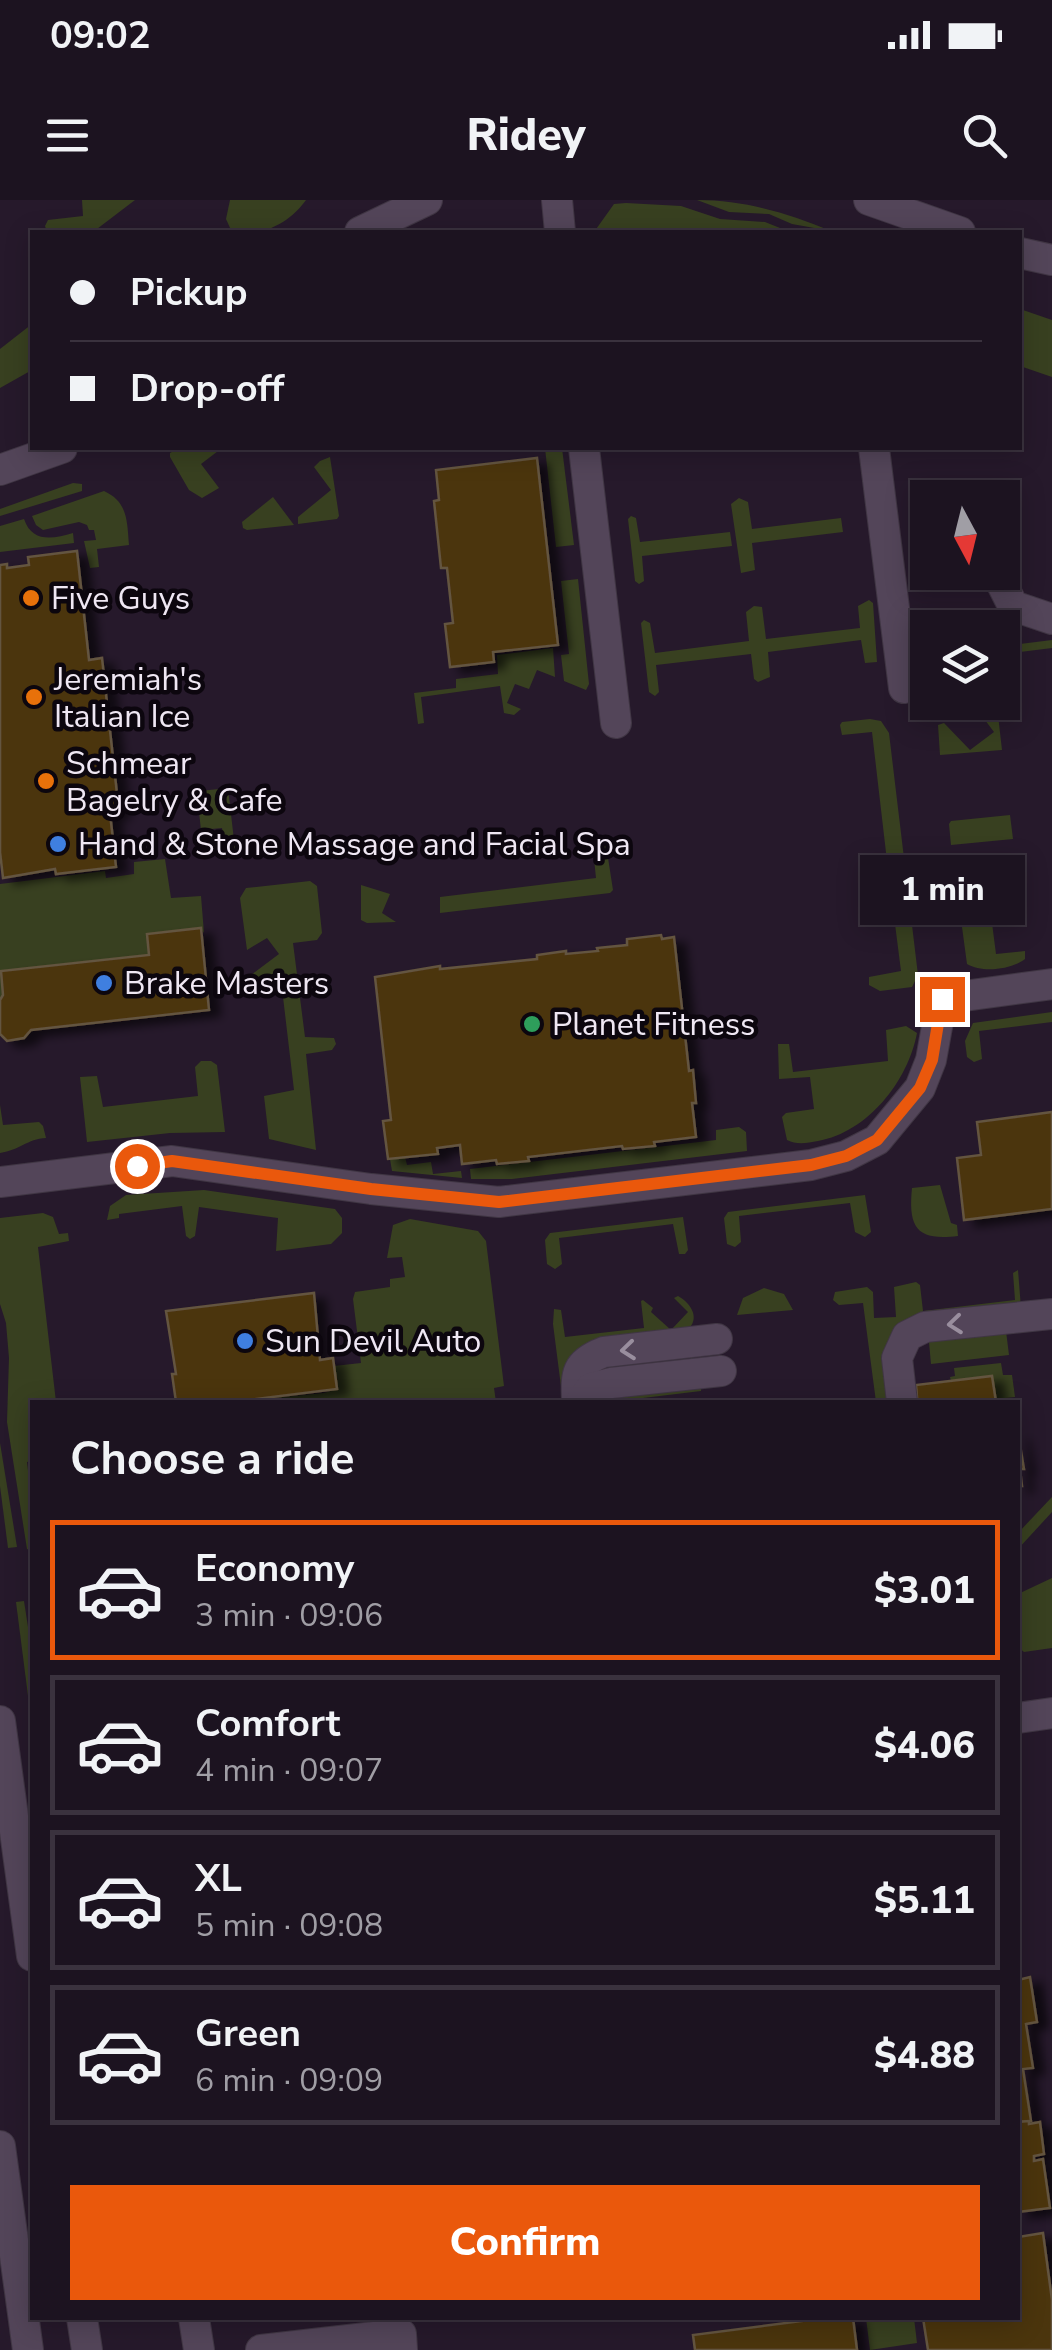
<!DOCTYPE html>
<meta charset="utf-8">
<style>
body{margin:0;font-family:"Nunito Sans",sans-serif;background:#29202d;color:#f1f3f6;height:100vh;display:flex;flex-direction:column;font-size:38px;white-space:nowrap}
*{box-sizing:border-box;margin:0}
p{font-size:32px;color:#a09ea5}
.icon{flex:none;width:55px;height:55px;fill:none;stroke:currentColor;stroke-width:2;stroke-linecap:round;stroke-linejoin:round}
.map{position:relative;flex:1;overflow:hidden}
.details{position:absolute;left:30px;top:1200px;width:990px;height:920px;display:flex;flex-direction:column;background:#1c1320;border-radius:0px;box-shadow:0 5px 25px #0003,0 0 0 2px #3a323e}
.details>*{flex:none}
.banner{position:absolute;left:30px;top:30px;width:992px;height:220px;border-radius:0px;box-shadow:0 5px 25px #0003,0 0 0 2px #3a323e;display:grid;align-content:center;height:220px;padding:0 40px;background:#1c1320}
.needle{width:65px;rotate:173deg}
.buttons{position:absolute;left:910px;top:280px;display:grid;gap:20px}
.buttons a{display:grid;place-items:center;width:110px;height:110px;border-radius:0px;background:#1c1320;box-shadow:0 5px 25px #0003,0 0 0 2px #3a323e;font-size:50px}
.end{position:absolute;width:45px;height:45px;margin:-22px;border:12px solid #ea580c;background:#fff;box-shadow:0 0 0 5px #fff}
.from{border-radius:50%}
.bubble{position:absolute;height:70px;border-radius:0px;background:#1c1320;box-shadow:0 5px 25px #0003,0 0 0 2px #3a323e;font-size:32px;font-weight:800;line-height:70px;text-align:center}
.banner b{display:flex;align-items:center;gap:35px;height:95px;font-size:38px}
.banner b+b{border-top:2px solid #3a323e}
.banner i{width:25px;height:25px;background:#f1f3f6}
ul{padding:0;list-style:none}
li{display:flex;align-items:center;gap:30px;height:140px;margin:0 20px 15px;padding:0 20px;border:5px solid #3a323e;border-radius:0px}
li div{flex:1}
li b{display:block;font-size:38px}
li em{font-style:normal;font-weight:800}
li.selected{border-color:#ea580c}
li>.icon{width:90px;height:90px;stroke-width:1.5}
h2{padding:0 40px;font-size:45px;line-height:120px}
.action{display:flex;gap:20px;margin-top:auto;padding:20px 40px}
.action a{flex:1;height:115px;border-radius:0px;background:#ea580c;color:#fff;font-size:40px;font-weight:800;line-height:115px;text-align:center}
.status{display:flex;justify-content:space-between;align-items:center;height:70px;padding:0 50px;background:#1c1320;direction:ltr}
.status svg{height:28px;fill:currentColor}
header{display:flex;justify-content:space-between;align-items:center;height:130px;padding:0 40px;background:#1c1320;font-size:45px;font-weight:800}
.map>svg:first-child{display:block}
.green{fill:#384020}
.building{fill:#4c3410;stroke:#64543f;stroke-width:2.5;filter:url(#shadow)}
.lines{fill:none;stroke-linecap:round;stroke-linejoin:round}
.minor-casing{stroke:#403644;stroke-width:32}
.minor{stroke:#534559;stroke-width:30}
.oneway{stroke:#998e9e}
.route{stroke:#ea580c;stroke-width:12}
.food-dot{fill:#e8710a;stroke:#0c060e;stroke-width:4}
.shop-dot{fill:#3f7fe0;stroke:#0c060e;stroke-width:4}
.leisure-dot{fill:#2e9e5b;stroke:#0c060e;stroke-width:4}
.labels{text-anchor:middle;stroke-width:9;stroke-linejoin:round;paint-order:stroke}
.poi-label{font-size:32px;fill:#efe7f3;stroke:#0c060e;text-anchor:start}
</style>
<div class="status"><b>09:02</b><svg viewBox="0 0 49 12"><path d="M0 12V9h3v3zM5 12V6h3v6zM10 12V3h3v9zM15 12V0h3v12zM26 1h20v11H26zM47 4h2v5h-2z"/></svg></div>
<header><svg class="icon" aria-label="menu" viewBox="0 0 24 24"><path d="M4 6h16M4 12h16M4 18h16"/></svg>Ridey<svg class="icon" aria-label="search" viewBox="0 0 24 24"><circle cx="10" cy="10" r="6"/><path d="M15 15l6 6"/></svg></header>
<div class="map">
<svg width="1052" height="2150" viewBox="0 0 1052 2150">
<defs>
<filter id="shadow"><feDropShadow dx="11" dy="6" stdDeviation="5" flood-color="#0009"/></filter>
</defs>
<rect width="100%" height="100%" fill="#26192b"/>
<g class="green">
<path d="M82 0H135L93 32H47L45 26 48 20 83 16Z"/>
<path d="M230 0H306C290 23 258 40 231 30L226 19Z"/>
<path d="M697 0C744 0 788 13 831 31L792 24 769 14 729 12Z"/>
<path d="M626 3 681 6 720 19 765 22 790 32H594L614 4Z"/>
<path d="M1020 109 1052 120V177L1020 166Z"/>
<path d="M32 124V170L0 188V149Z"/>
<path d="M179 248H222L201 264 219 288 202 298 189 290 170 257V253Z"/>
<path d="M545 248H562L574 345 556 347Z"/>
<path d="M330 257 339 316 337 319 298 324V317L331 290 314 267 320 261Z"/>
<path d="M73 283 82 284V291L0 316V309Z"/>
<path d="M104 291C128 302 127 321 129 345L97 349 99 367 90 368 84 341 96 340 94 330H89L87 325 79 322 43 330 36 325 32 316Z"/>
<path d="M273 297 294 325 247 330 243 328 242 322Z"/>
<path d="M739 298 748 302 752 329 841 318 843 332 752 343 755 370 741 373 731 304Z"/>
<path d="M631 316 636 318 640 342 730 332 732 346 642 356 644 381 639 384 635 381 628 319Z"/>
<path d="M24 319C32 343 53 339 73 333L74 343 0 352V326Z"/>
<path d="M578 379 589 484 586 490 564 481 561 455 569 454 561 381Z"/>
<path d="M869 400 873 403 877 462 865 463 861 440 768 452 770 477 758 482 754 479 751 454 656 465 659 492 655 496 649 492 641 423 644 420 650 423 655 453 749 441 746 412 754 406 762 407 766 439 860 428 858 406Z"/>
<path d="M1052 440V448L1003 454V446Z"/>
<path d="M553 448 555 477 537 470 529 489 515 484 507 503 521 509 514 515 504 513 500 486 421 497 424 523 418 524 414 493 456 488V479L498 474 497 455Z"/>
<path d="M989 506 998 515 1002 550 940 555 938 525 944 523 970 550 994 532 976 508Z"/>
<path d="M870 519 881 521 889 533 918 775 912 787 880 791 869 785V777L901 771 889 677 859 680 858 665 887 661 872 532 842 535 840 525 842 522Z"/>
<path d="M228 588 235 649 225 651 222 628 201 630 197 594 200 591Z"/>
<path d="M1010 615 1013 639 951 645 949 624 951 621Z"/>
<path d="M606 645 613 690 610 693 440 713V697L596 678 593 649Z"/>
<path d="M165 659 171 698 201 696 204 733 200 728 147 734 149 755 1 771 3 795 0 800V684L105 671 106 678 134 674V662Z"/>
<path d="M310 681 317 686 322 733 317 740 293 743 305 837 334 838 336 844 332 850 306 854 316 950 269 939 264 896 294 890 281 780 250 782 247 778 279 754 267 738 247 750 240 698 246 688Z"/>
<path d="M361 685 390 694 382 713 396 722 367 723 361 720Z"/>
<path d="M992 723 996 754 1025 751V759C1011 770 982 773 967 764L962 727Z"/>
<path d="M1052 812V822L979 831 982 859 974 862 967 857 965 841 973 823Z"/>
<path d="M906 826 917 833C908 881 868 932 818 941 807 943 797 945 787 940L782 917 786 913 814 909 810 877 779 879 778 844H789L793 872 888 861 886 830Z"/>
<path d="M201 861H211L217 865 225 932 170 933 87 942 80 877 97 876 103 907 198 896 195 867Z"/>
<path d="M0 905 3 925 39 922 43 926 46 938C27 939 20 950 0 953Z"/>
<path d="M739 927 746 932 747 951 512 979H471L470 969 716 940V930Z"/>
<path d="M405 957 407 965 431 962 433 974 461 971 462 978 392 971 390 959Z"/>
<path d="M940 985 951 1023 957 1025 958 1036C917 1041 908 1028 912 988Z"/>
<path d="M204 990 335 1009 342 1018V1033L331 1044 276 1051 278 1018 199 1007 195 1036 190 1039 186 1036 182 1006 119 1014V1018L107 1020 110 1006 126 995Z"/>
<path d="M865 995 871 1032 865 1037 855 1032 850 1003 739 1016 741 1042 735 1047 727 1044 724 1018 728 1012Z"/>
<path d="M43 1013 53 1017 59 1034 68 1033 69 1041 38 1047 56 1202H32V1261L27 1262 32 1305V1351L27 1349 7 1222 9 1158 6 1123 0 1104V1018Z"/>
<path d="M683 1017 688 1050 685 1054H679L673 1024 559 1038 562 1064 555 1069 547 1064 545 1040 550 1033Z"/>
<path d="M410 1019 478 1031 486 1041 504 1186 494 1188 496 1202H232L324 1193 337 1189 334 1166 361 1163 353 1099 355 1092 390 1087V1079L405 1077 402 1057 387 1058 393 1025Z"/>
<path d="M1018 1070 1021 1108 924 1120 891 1202H876L863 1103 839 1105 833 1100 835 1092 867 1087 873 1092 874 1118 896 1117 894 1087 916 1082 920 1085 923 1111 1015 1100 1013 1073Z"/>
<path d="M764 1088 784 1094 793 1110 737 1115 743 1098Z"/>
<path d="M678 1096C691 1103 701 1119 687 1130L604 1142 563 1202 553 1124 554 1109 561 1110 565 1137 644 1128 641 1101 643 1100 653 1108 651 1112 671 1130 688 1112 674 1098Z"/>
<path d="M1006 1131 1009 1155 931 1164 929 1142Z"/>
<path d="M1001 1163 1003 1175H1012L1015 1197 995 1199 951 1181 950 1177 955 1176 954 1168Z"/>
<path d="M701 1184V1191L643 1198V1202H600L605 1198Z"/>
<path d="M0 1243 17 1347 8 1348 0 1286Z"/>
<path d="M1052 1297V1312L1018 1349V1333Z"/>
<path d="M1052 1378V1448L1024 1452 1018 1447V1394Z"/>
<path d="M24 1401 32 1453V1527L16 1402Z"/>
<path d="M866 2118H914L917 2143 870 2150Z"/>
</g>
<g class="building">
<path d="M537 258 558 445 493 452 494 462 450 467 445 424 453 423 447 368H441L434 301 439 300 436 270Z"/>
<path d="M77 351 89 460 102 458 119 612 110 613 116 667 56 674 55 669 3 678 0 652V365L7 364V368L29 365 28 357Z"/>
<path d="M201 728 209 810 31 830 24 838 7 841 0 834V800L3 795 1 771 149 755 147 734Z"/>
<path d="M661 735 662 739 674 737 689 871 693 870 696 903H692L696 937 654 942 655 946 623 949 622 946 528 957 529 961 497 964 496 960 462 964 460 945 437 948 438 954 388 959 383 921 391 920 375 777 440 766V769L537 759V755L566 751V754L598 751 597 748 627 745V739Z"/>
<path d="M1052 912V1009L964 1020 957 958 981 955 977 922Z"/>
<path d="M314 1093 320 1160 333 1158 337 1189 232 1202H176L172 1174H176L166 1111Z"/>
<path d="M992 1176 996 1202H912L911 1198 917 1197 916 1185Z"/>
<path d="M1018 1233 1024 1269H1020L1022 1286H1018Z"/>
<path d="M1030 1777 1037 1822 1026 1824 1033 1868 1023 1869 1031 1921 1018 1922V1780Z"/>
<path d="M1029 1921V1924L1040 1922 1044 1954 1034 1956V1961L1043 1959 1050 2008 1018 2012V1922Z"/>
<path d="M1043 2033 1052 2100V2150H928L923 2118H1018V2037Z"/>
<path d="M825 2118H853L857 2150H695L693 2135Z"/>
</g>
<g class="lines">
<g class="minor-casing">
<g id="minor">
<path d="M557 0 560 32"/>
<path d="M869 0 960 32"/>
<path d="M360 32 427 0"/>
<path d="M1020 53 1052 60"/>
<path d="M584 248 616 523"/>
<path d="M874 248 904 488"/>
<path d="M0 270 62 248"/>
<path d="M997 374 1013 406 1052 419"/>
<path d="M0 982 172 961 371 989 499 1002 811 965 846 956 877 940 920 888 931 860 942 799 1052 784"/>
<path d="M577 1202C576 1174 575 1163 604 1152L717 1139"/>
<path d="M581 1202 591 1188 611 1183 721 1171"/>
<path d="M902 1202 897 1158 907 1136 925 1127 1052 1114"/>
<path d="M1018 1518 1052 1513"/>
<path d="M0 1521 32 1756"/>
<path d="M0 1946 28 2150"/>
<path d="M82 2118 87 2150"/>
<path d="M194 2118 199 2150"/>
<path d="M261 2150 401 2134 402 2150"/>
</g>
</g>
<use href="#minor" class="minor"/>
</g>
<defs><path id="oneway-chevron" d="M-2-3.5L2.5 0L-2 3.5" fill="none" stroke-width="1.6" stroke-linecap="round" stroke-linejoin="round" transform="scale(2.5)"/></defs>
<g class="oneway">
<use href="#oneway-chevron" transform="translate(955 1124) rotate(174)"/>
<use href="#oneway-chevron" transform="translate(628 1150) rotate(174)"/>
</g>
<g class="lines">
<path class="route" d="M137 966 172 961 371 989 499 1002 811 965 846 956 877 940 920 888 932 860 942 799"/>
</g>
<g class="food-dot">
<circle cx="31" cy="398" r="10"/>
<circle cx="34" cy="497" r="10"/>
<circle cx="46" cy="581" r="10"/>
</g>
<g class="shop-dot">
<circle cx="58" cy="644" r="10"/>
<circle cx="104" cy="783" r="10"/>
<circle cx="245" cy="1141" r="10"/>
</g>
<circle class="leisure-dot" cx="532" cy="824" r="10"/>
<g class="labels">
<g class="poi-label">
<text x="51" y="409">Five Guys</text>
<text x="54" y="490">Jeremiah's<tspan x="54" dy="37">Italian Ice</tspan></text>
<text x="66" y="574">Schmear<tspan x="66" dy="37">Bagelry &amp; Cafe</tspan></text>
<text x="78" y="655">Hand &amp; Stone Massage and Facial Spa</text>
<text x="124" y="794">Brake Masters</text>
<text x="552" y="835">Planet Fitness</text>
<text x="265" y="1152">Sun Devil Auto</text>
</g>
</g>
</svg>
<div class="buttons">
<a><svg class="needle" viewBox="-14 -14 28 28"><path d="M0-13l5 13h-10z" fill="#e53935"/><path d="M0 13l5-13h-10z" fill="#a09ea5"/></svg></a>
<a><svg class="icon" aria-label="layers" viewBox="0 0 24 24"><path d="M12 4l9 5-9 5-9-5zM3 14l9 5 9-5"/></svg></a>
</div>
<i class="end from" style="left:137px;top:966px"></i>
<i class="end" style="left:942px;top:799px"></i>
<div class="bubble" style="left:860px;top:655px;width:165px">1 min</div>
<div class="banner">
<b><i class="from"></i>Pickup</b>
<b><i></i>Drop-off</b>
</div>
<section class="details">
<h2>Choose a ride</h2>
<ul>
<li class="selected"><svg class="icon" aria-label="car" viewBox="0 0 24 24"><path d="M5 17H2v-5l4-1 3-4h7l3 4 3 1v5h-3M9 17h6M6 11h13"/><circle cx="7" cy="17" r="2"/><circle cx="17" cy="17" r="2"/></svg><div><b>Economy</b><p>3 min · 09:06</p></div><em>$3.01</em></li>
<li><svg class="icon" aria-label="car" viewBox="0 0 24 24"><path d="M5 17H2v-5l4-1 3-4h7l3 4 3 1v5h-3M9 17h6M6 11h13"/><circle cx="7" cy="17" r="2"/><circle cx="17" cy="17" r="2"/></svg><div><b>Comfort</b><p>4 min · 09:07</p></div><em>$4.06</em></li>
<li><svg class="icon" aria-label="car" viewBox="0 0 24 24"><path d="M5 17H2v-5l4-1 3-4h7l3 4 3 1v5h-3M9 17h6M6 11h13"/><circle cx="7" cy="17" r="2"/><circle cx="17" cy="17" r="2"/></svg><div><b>XL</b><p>5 min · 09:08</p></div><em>$5.11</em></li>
<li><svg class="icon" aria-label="car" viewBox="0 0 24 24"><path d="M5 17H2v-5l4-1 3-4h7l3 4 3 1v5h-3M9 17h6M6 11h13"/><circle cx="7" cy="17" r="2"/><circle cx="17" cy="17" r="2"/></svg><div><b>Green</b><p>6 min · 09:09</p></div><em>$4.88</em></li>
</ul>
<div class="action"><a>Confirm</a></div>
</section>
</div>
